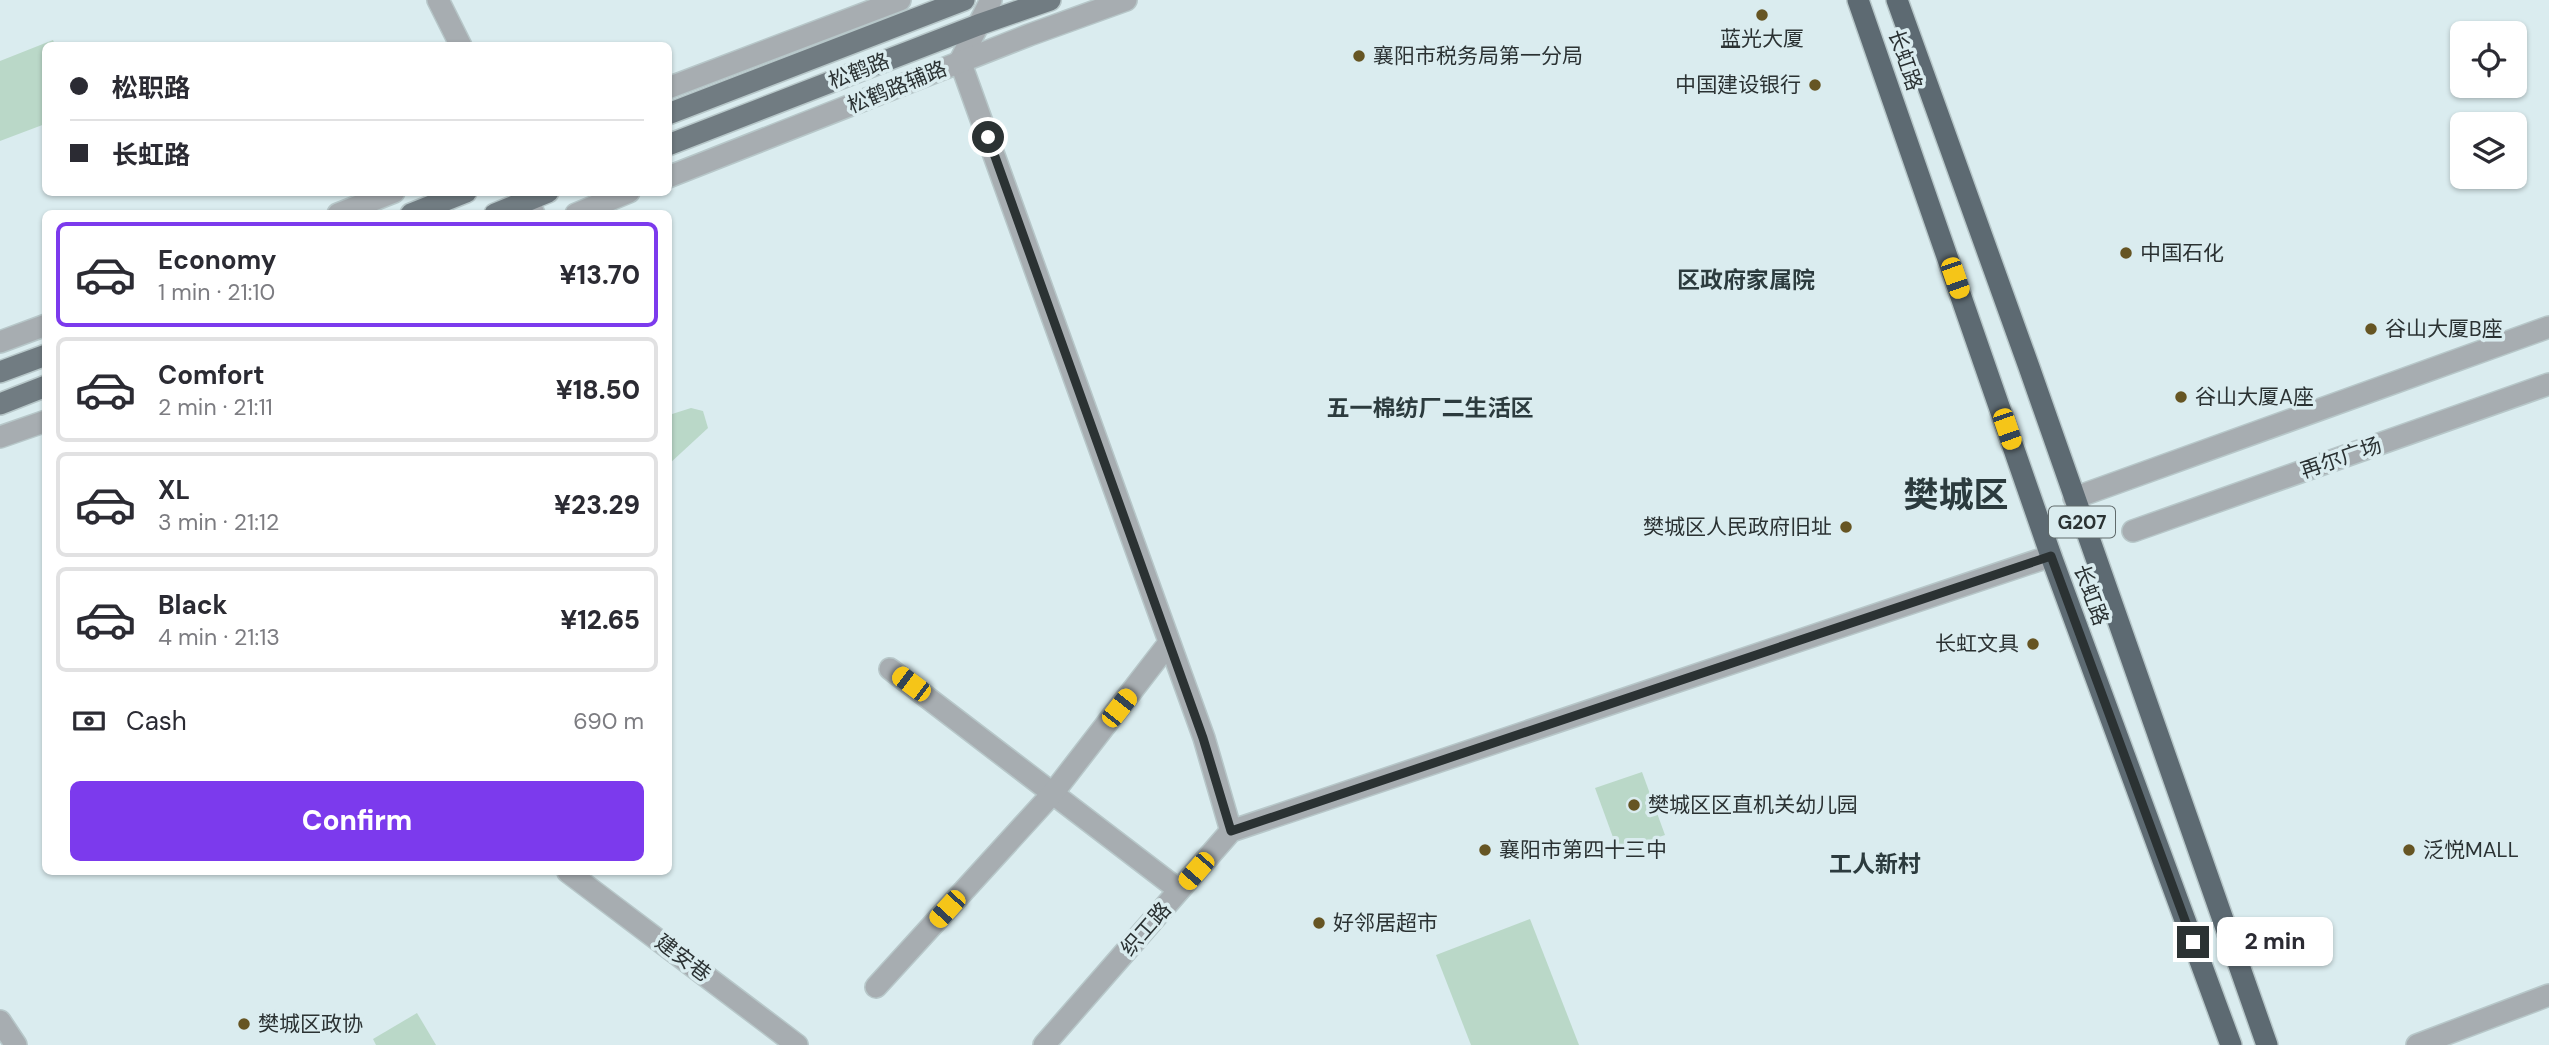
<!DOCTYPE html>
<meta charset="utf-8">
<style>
body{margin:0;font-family:"DM Sans","Noto Sans SC",sans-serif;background:#f7f7f7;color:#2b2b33;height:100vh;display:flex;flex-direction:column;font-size:26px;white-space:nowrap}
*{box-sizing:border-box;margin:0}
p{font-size:23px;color:#7c7c81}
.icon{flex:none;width:38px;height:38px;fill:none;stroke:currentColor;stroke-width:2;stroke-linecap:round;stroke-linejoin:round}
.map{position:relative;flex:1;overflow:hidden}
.side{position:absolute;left:42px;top:210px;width:630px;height:665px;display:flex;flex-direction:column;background:#fff;border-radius:10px;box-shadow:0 2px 5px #0004}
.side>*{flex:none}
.hud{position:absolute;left:42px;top:42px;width:630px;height:154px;border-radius:10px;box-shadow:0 2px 5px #0004;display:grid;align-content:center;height:154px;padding:0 28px;background:#fff}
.controls{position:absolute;left:2450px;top:21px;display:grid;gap:14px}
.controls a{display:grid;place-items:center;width:77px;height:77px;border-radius:10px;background:#fff;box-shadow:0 2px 5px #0004;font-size:35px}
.end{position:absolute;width:32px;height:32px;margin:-16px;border:9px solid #2b3233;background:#fff;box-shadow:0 0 0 4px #fff}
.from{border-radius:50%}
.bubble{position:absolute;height:49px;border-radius:10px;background:#fff;box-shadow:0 2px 5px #0004;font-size:23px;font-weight:800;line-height:49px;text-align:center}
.car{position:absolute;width:21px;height:42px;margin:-21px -10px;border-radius:9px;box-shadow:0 0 5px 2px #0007;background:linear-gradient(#f5c518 24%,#345 0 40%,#f5c518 0 76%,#345 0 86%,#f5c518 0)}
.hud b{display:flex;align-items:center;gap:24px;height:66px;font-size:26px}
.hud b+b{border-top:2px solid #e1e1e2}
.hud i{width:18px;height:18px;background:#2b2b33}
ul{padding:12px 0 0;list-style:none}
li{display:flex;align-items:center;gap:21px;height:105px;margin:0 14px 10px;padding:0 14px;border:4px solid #e1e1e2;border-radius:10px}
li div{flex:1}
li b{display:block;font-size:26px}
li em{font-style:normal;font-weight:800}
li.current{border-color:#7c3aed}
li>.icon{width:63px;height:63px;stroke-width:1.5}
.pay{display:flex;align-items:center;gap:18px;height:77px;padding:0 28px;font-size:26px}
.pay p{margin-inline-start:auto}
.primary-button{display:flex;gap:14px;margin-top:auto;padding:14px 28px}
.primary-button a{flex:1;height:80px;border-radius:10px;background:#7c3aed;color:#fff;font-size:28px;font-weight:800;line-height:80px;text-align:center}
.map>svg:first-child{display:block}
.green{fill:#bad8c8}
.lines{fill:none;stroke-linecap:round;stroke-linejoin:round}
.minor-casing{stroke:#b7c7c9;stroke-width:24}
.major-casing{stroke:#b7c7c9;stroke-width:24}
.highway-casing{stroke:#b7c7c9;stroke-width:24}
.minor{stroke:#a7adb1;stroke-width:21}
.major{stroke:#717c82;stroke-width:21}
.highway{stroke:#5d6a72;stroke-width:21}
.route{stroke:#2b3233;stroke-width:9}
.poi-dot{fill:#665523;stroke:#daecef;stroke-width:2.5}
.labels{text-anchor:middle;stroke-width:7;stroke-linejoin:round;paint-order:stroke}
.shield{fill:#daecef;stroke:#606a6b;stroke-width:2}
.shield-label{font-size:19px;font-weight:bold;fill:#2b3233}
.poi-label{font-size:21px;fill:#2b3233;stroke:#daecef;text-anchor:start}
.street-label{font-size:21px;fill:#2b3233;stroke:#daecef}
.neighbourhood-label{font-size:23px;font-weight:bold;fill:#2c3b3e;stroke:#daecef}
.town-label{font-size:35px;font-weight:bold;fill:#2c3b3e;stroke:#daecef}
</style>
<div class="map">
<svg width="2549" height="1045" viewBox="0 0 2549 1045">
<rect width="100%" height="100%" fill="#daecef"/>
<g class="green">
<path d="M53 40 55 45 46 46 45 124 0 141V61Z"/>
<path d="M691 408 703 411 708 428 669 464V415Z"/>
<path d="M1642 772 1665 835 1618 851 1595 788Z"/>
<path d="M1530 919 1579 1045H1471L1436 955Z"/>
<path d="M417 1013 436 1045H376L373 1039Z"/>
</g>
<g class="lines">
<g class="minor-casing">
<g id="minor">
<path d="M438 0 461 46"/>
<path d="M991 0 960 61 1204 738 1231 831"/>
<path d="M668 88 900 0"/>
<path d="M668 177 1029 35 1126 0"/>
<path d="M528 200 534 214"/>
<path d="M338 214 394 192"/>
<path d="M576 214 629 192"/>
<path d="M0 342 46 325"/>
<path d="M0 437 46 421"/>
<path d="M2074 498 2549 327"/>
<path d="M2133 531 2549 384"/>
<path d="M890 669 1179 890"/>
<path d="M568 872 797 1045"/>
<path d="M876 987 1053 793 1169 643"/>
<path d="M0 1021 16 1045"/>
<path d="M1044 1045 1231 831 2051 556"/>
<path d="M2417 1045 2549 995"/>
</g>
</g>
<g class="major-casing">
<g id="major">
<path d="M668 114 964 0"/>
<path d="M668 145 978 25 1050 0"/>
<path d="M411 214 466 192"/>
<path d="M495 214 548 192"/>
<path d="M0 372 46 355"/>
<path d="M0 404 46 386"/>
</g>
</g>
<g class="highway-casing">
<g id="highway">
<path d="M1858 0 2051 556 2231 1045"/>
<path d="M1897 0 2029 367 2267 1045"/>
</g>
</g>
<use href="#minor" class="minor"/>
<use href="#major" class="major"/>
<use href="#highway" class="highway"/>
</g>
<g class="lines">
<path class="route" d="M988 137 1203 738 1231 831 2051 556 2193 942"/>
</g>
<g class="poi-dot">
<circle cx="1762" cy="15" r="7"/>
<circle cx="1359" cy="56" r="7"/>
<circle cx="1815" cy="85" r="7"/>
<circle cx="2126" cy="253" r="7"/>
<circle cx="2371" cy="329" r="7"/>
<circle cx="2181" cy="397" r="7"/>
<circle cx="1846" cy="527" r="7"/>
<circle cx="2033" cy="644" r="7"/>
<circle cx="1634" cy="805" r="7"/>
<circle cx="1485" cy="850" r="7"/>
<circle cx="2409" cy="850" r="7"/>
<circle cx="1319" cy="923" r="7"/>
<circle cx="244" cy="1024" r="7"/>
</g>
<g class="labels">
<rect class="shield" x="2049" y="506.5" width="66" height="31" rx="5"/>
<g class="shield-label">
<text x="2082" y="529">G207</text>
</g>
<g class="poi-label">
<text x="1762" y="46" text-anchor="middle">蓝光大厦</text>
<text x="1373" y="63">襄阳市税务局第一分局</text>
<text x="1801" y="92" text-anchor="end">中国建设银行</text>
<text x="2140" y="260">中国石化</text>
<text x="2385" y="336">谷山大厦B座</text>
<text x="2195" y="404">谷山大厦A座</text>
<text x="1832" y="534" text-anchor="end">樊城区人民政府旧址</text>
<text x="2019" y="651" text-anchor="end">长虹文具</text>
<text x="1648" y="812">樊城区区直机关幼儿园</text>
<text x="1499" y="857">襄阳市第四十三中</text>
<text x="2423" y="857">泛悦MALL</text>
<text x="1333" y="930">好邻居超市</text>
<text x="258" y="1031">樊城区政协</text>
</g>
<g class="street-label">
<text transform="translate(1905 60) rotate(71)" y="7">长虹路</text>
<text transform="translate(859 71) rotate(-21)" y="7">松鹤路</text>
<text transform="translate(897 87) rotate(-22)" y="7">松鹤路辅路</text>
<text transform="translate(2341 458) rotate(-19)" y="7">再尔广场</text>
<text transform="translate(2091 595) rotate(70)" y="7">长虹路</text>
<text transform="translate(1146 929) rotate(-49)" y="7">织工路</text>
<text transform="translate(683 958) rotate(37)" y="7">建安巷</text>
</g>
<g class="neighbourhood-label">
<text x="1746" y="288">区政府家属院</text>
<text x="1430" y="416">五一棉纺厂二生活区</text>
<text x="1875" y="872">工人新村</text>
</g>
<g class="town-label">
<text x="1956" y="507">樊城区</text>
</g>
</g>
</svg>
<div class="controls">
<a><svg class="icon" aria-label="locate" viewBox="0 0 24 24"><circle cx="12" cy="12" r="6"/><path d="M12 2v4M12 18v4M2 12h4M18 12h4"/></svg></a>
<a><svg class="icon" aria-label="layers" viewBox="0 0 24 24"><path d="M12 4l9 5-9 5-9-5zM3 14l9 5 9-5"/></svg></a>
</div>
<i class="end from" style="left:988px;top:137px"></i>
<i class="end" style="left:2193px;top:942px"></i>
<div class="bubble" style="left:2217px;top:917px;width:116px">2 min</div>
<i class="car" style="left:1955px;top:278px;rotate:161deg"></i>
<i class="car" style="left:2007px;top:429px;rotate:161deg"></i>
<i class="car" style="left:911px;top:684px;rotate:307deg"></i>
<i class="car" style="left:1119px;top:708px;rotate:38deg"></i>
<i class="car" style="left:1196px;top:871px;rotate:221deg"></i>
<i class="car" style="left:947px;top:909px;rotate:222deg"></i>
<div class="hud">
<b><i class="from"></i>松职路</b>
<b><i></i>长虹路</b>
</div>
<section class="side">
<ul>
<li class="current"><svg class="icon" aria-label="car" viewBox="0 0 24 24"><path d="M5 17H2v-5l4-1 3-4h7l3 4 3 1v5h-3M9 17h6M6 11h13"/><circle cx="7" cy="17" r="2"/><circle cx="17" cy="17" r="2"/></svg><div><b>Economy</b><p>1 min · 21:10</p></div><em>¥13.70</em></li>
<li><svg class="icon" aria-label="car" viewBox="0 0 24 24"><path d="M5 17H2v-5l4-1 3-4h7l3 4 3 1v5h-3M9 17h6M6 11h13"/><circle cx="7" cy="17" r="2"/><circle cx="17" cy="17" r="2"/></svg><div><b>Comfort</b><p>2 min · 21:11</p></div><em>¥18.50</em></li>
<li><svg class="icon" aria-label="car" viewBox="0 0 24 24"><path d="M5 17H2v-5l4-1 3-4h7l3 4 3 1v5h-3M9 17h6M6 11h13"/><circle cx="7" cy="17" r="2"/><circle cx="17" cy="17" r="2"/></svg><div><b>XL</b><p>3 min · 21:12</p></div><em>¥23.29</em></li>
<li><svg class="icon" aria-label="car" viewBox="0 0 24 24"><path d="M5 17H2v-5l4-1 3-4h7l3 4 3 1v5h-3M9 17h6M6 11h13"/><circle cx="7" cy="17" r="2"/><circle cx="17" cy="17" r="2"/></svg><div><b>Black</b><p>4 min · 21:13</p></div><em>¥12.65</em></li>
</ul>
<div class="pay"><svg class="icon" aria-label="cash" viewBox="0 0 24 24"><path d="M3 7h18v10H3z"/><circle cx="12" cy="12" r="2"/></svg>Cash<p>690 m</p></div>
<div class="primary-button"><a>Confirm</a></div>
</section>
</div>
